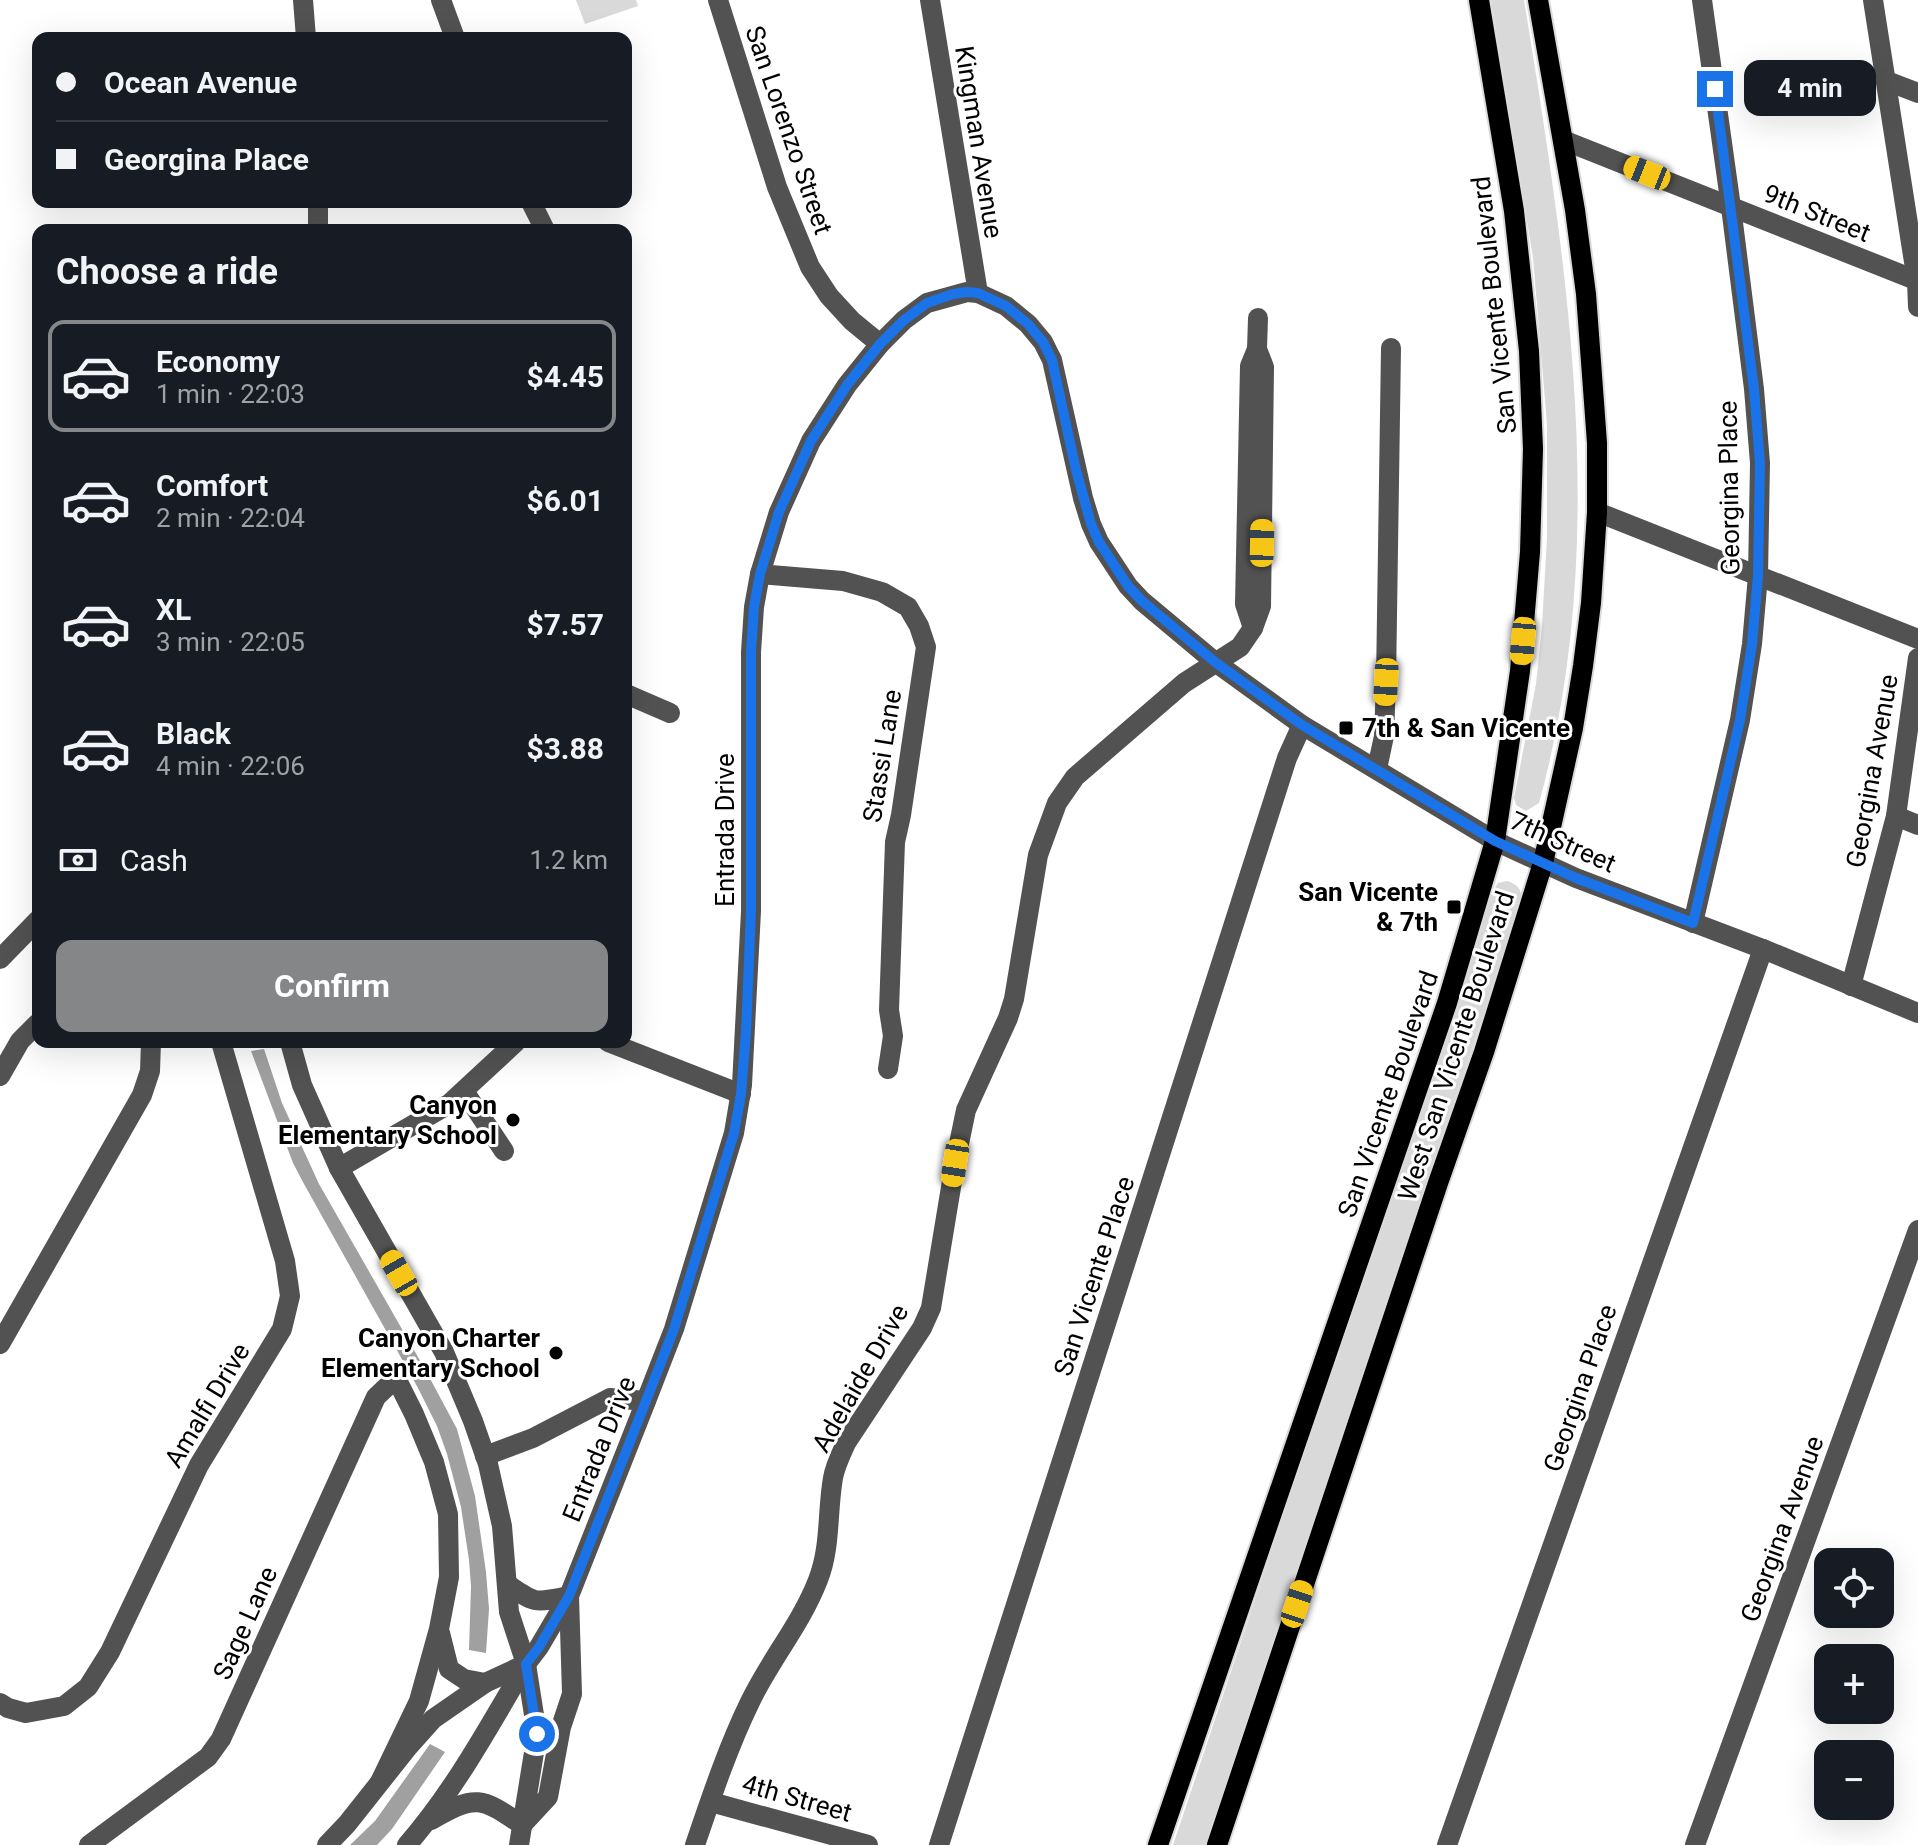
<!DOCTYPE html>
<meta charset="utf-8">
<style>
body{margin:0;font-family:Roboto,sans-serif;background:#242831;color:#f1f3f6;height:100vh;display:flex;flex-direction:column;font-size:30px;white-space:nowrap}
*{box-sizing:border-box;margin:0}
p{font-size:26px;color:#9ea1a6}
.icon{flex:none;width:44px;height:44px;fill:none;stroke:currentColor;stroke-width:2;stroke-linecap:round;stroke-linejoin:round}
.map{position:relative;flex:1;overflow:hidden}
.side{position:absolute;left:32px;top:224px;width:600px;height:824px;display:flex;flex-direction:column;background:#171b24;border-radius:16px;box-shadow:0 8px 32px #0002}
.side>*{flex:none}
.guide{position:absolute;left:32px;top:32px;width:600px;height:176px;border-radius:16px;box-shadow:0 8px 32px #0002;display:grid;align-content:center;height:176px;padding:0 24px;background:#171b24}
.fabs{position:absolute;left:1814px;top:1548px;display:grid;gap:16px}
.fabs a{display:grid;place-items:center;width:80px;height:80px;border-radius:16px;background:#171b24;box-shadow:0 8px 32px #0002;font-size:40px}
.end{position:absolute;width:36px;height:36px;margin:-18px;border:10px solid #1a73e8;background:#fff;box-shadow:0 0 0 4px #fff}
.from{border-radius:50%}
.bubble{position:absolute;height:56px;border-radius:16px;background:#171b24;box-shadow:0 8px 32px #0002;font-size:26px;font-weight:700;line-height:56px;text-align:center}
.car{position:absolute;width:24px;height:48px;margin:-24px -12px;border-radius:10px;box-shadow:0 0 6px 2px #0007;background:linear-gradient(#f5c518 24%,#345 0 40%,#f5c518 0 76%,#345 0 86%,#f5c518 0)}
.guide b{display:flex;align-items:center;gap:28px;height:76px;font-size:30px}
.guide b+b{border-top:2px solid #363941}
.guide i{width:20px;height:20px;background:#f1f3f6}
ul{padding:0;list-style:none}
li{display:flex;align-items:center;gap:24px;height:112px;margin:0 16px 12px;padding:0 8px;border:4px solid transparent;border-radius:16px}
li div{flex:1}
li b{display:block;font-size:30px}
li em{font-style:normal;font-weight:700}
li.active{border-color:#858687}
li>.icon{width:72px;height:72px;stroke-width:1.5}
h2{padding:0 24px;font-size:36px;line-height:96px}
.pay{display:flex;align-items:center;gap:20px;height:88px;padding:0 24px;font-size:30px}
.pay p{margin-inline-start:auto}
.button{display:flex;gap:16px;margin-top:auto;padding:16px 24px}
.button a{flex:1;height:92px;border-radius:16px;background:#858687;color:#fff;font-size:32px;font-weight:700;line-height:92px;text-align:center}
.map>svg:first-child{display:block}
.green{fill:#d9d9d9}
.water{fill:#a0a0a0}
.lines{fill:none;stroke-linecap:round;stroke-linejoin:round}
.major-casing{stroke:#dbdbdb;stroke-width:24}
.minor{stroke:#525252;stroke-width:20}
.major{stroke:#000;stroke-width:20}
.route{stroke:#1a73e8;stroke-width:10}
.poi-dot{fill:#000;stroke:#fff;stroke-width:3}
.labels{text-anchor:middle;stroke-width:6;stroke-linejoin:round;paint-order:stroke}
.street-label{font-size:26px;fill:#000;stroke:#fff}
.poi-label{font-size:26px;font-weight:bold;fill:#000;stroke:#fff;text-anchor:end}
</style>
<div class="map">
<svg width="1918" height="1845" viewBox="0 0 1918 1845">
<rect width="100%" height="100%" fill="#fff"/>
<g class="green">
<path d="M576 0H636L638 6 585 24Z"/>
<path d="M1491 0H1524C1567 265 1612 539 1539 803L1526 811 1516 805 1514 798 1536 684 1542 626 1547 537V424L1533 258Z"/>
<path d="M1507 881C1518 884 1523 891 1521 902L1207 1845H1173L1491 893 1498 883Z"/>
</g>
<g class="water">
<path d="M264 1049 282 1103 319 1184 426 1371 457 1429 475 1496 486 1572 489 1609 486 1653 469 1650 471 1586 469 1560 461 1507 447 1454 437 1426 418 1388 304 1184 293 1163 251 1051Z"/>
<path d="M430 1744 445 1752 392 1829 377 1845H350L375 1821Z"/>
</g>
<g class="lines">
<g class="major-casing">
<g id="major">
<path d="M1158 1845 1447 1003 1495 841 1520 671 1530 552 1533 449 1529 351 1514 211 1479 0"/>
<path d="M1217 1845 1438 1183 1484 1052 1543 863 1573 728 1583 666 1591 603 1597 512V443L1586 294 1575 210 1538 0"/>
</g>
</g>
<g class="minor">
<path d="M303 0 306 38"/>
<path d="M441 0 455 38"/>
<path d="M718 0 777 187 810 267 829 296 852 321 880 344"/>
<path d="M930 0 978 293"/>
<path d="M1873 0 1917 281 1918 307"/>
<path d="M1887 81 1918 93"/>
<path d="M1563 140 1918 281"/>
<path d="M531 202 545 230"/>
<path d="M318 230V202"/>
<path d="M1597 512 1918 639"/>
<path d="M760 574 843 581 882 592 908 607 919 626 926 647 901 815 895 842 889 1010 893 1036 888 1069"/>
<path d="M1253 628 1245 604 1250 366 1257 349 1258 318"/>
<path d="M626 694 670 713"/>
<path d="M1377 769 1384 736 1386 682 1391 348"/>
<path d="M1896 816 1918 825"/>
<path d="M1693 923 1740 720 1752 644 1758 576 1760 463 1754 389 1731 207 1702 0"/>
<path d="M0 959 38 920"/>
<path d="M1851 986 1896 816 1918 658"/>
<path d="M290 1042 302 1085 339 1168 444 1352 473 1421 488 1464 502 1526 509 1612 526 1664 537 1734 519 1845"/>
<path d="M608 1042 741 1094"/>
<path d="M0 1076 20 1041 38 1023"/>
<path d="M464 1091 504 1151"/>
<path d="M339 1168 449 1104 516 1042"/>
<path d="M0 1344 142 1095 150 1071 151 1042"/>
<path d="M485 1456 533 1438 610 1398 646 1401"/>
<path d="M440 1633 449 1669 464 1679 485 1683"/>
<path d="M0 1703 8 1708 26 1713 64 1706 88 1687 110 1652 199 1465 282 1329 290 1296 285 1261 221 1042"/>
<path d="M711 1802 868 1845"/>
<path d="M431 1820C476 1794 481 1797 522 1825L548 1797 561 1727 572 1694 569 1596C535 1603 535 1604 507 1584"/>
<path d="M89 1845 208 1757 221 1739 376 1397 396 1378 414 1414 434 1462 448 1514 449 1577 439 1629 419 1701 380 1782"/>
<path d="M327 1845 347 1824 408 1747 433 1719 485 1683 526 1664"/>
<path d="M407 1845C455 1790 489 1726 526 1664L539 1647 569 1596 646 1401 674 1329 734 1133 742 1085 751 911V652L754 607 760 574 779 512 811 441 847 385 880 344 904 320 927 303 967 292 978 293 1006 306 1028 324 1043 342 1052 360 1083 498 1091 524 1099 542 1128 586 1142 601 1215 662 1302 725 1495 841 1576 878 1763 949 1918 1013"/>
<path d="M695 1845C711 1798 728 1747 750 1702 770 1660 801 1624 818 1580 831 1547 827 1512 833 1478 835 1466 841 1454 846 1443L922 1328 931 1308 955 1163 966 1110 1008 1018 1014 999 1038 855 1057 803 1075 777 1184 683 1240 647 1253 628 1261 606 1264 367 1257 349"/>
<path d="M939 1845 1287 758 1302 725"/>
<path d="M1447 1845 1763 949"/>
<path d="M1695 1845 1918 1230"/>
</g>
<use href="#major" class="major"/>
</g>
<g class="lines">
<path class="route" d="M537 1734 526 1664 539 1647 569 1596 646 1401 674 1329 734 1133 741 1094 746 1032 751 911V652L754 607 760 574 779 512 811 441 847 385 880 344 904 320 927 303 953 294 967 292 978 293 1006 306 1028 324 1043 342 1052 360 1076 470 1091 524 1099 542 1128 586 1142 601 1215 662 1302 725 1495 841 1576 878 1693 923 1740 720 1752 644 1758 576 1760 463 1754 389 1715 89"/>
</g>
<g class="poi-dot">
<rect x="1338" y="720" width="16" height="16" rx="4"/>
<rect x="1446" y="899" width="16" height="16" rx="4"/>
<circle cx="513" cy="1120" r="8"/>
<circle cx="556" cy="1353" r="8"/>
</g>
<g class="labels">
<g class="street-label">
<text transform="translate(789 130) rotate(71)" y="9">San Lorenzo Street</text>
<text transform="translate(979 142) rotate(81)" y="9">Kingman Avenue</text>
<text transform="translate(1817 213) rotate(22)" y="9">9th Street</text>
<text transform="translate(1494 305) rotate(-96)" y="9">San Vicente Boulevard</text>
<text transform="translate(1729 488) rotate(-91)" y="9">Georgina Place</text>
<text transform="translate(882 756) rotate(-81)" y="9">Stassi Lane</text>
<text transform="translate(1872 771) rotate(-80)" y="9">Georgina Avenue</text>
<text transform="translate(725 830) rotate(-90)" y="9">Entrada Drive</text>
<text transform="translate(1563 842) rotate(24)" y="9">7th Street</text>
<text transform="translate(1456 1046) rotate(-72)" y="9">West San Vicente Boulevard</text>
<text transform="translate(1388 1094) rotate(-71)" y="9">San Vicente Boulevard</text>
<text transform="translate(1094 1276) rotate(-72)" y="9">San Vicente Place</text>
<text transform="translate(860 1378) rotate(-60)" y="9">Adelaide Drive</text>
<text transform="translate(1580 1388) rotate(-71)" y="9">Georgina Place</text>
<text transform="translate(207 1405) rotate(-59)" y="9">Amalfi Drive</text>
<text transform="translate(599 1449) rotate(-68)" y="9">Entrada Drive</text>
<text transform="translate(1782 1529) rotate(-70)" y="9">Georgina Avenue</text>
<text transform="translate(245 1623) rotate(-66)" y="9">Sage Lane</text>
<text transform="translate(797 1798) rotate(16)" y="9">4th Street</text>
</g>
<g class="poi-label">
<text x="1362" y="737" text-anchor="start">7th &amp; San Vicente</text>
<text x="1438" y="901">San Vicente<tspan x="1438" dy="30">&amp; 7th</tspan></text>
<text x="497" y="1114">Canyon<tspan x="497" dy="30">Elementary School</tspan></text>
<text x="540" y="1347">Canyon Charter<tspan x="540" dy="30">Elementary School</tspan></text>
</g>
</g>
</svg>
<div class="fabs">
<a><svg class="icon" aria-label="locate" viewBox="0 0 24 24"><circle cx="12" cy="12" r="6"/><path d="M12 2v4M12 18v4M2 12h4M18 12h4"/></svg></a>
<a>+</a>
<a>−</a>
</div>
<i class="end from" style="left:537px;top:1734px"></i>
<i class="end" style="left:1715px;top:89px"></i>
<div class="bubble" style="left:1744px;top:60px;width:132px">4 min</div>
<i class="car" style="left:1647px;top:173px;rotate:292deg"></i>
<i class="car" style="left:1262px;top:543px;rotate:1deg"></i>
<i class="car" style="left:1523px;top:641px;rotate:185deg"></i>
<i class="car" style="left:1386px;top:682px;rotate:183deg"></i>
<i class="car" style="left:955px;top:1163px;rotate:189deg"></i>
<i class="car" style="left:399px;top:1273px;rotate:330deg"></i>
<i class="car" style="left:1297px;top:1604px;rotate:18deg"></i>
<div class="guide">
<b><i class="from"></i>Ocean Avenue</b>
<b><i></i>Georgina Place</b>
</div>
<section class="side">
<h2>Choose a ride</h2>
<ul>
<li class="active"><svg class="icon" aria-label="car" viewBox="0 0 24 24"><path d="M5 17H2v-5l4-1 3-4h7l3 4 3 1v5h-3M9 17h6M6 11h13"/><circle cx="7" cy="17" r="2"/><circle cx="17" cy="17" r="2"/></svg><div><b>Economy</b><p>1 min · 22:03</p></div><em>$4.45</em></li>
<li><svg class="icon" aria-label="car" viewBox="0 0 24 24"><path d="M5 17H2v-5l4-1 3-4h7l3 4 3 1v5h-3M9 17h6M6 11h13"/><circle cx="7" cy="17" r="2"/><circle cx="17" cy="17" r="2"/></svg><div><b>Comfort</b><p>2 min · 22:04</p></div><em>$6.01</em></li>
<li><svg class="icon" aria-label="car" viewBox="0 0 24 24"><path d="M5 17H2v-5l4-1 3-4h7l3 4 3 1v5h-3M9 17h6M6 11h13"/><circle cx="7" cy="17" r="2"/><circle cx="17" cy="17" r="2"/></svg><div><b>XL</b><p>3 min · 22:05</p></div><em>$7.57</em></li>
<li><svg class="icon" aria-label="car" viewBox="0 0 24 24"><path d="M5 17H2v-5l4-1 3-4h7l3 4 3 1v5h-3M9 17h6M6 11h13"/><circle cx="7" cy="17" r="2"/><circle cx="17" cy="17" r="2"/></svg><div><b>Black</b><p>4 min · 22:06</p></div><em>$3.88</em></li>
</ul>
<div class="pay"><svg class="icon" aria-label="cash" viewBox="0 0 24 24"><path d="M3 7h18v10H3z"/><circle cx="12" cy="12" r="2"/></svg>Cash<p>1.2 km</p></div>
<div class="button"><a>Confirm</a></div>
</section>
</div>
